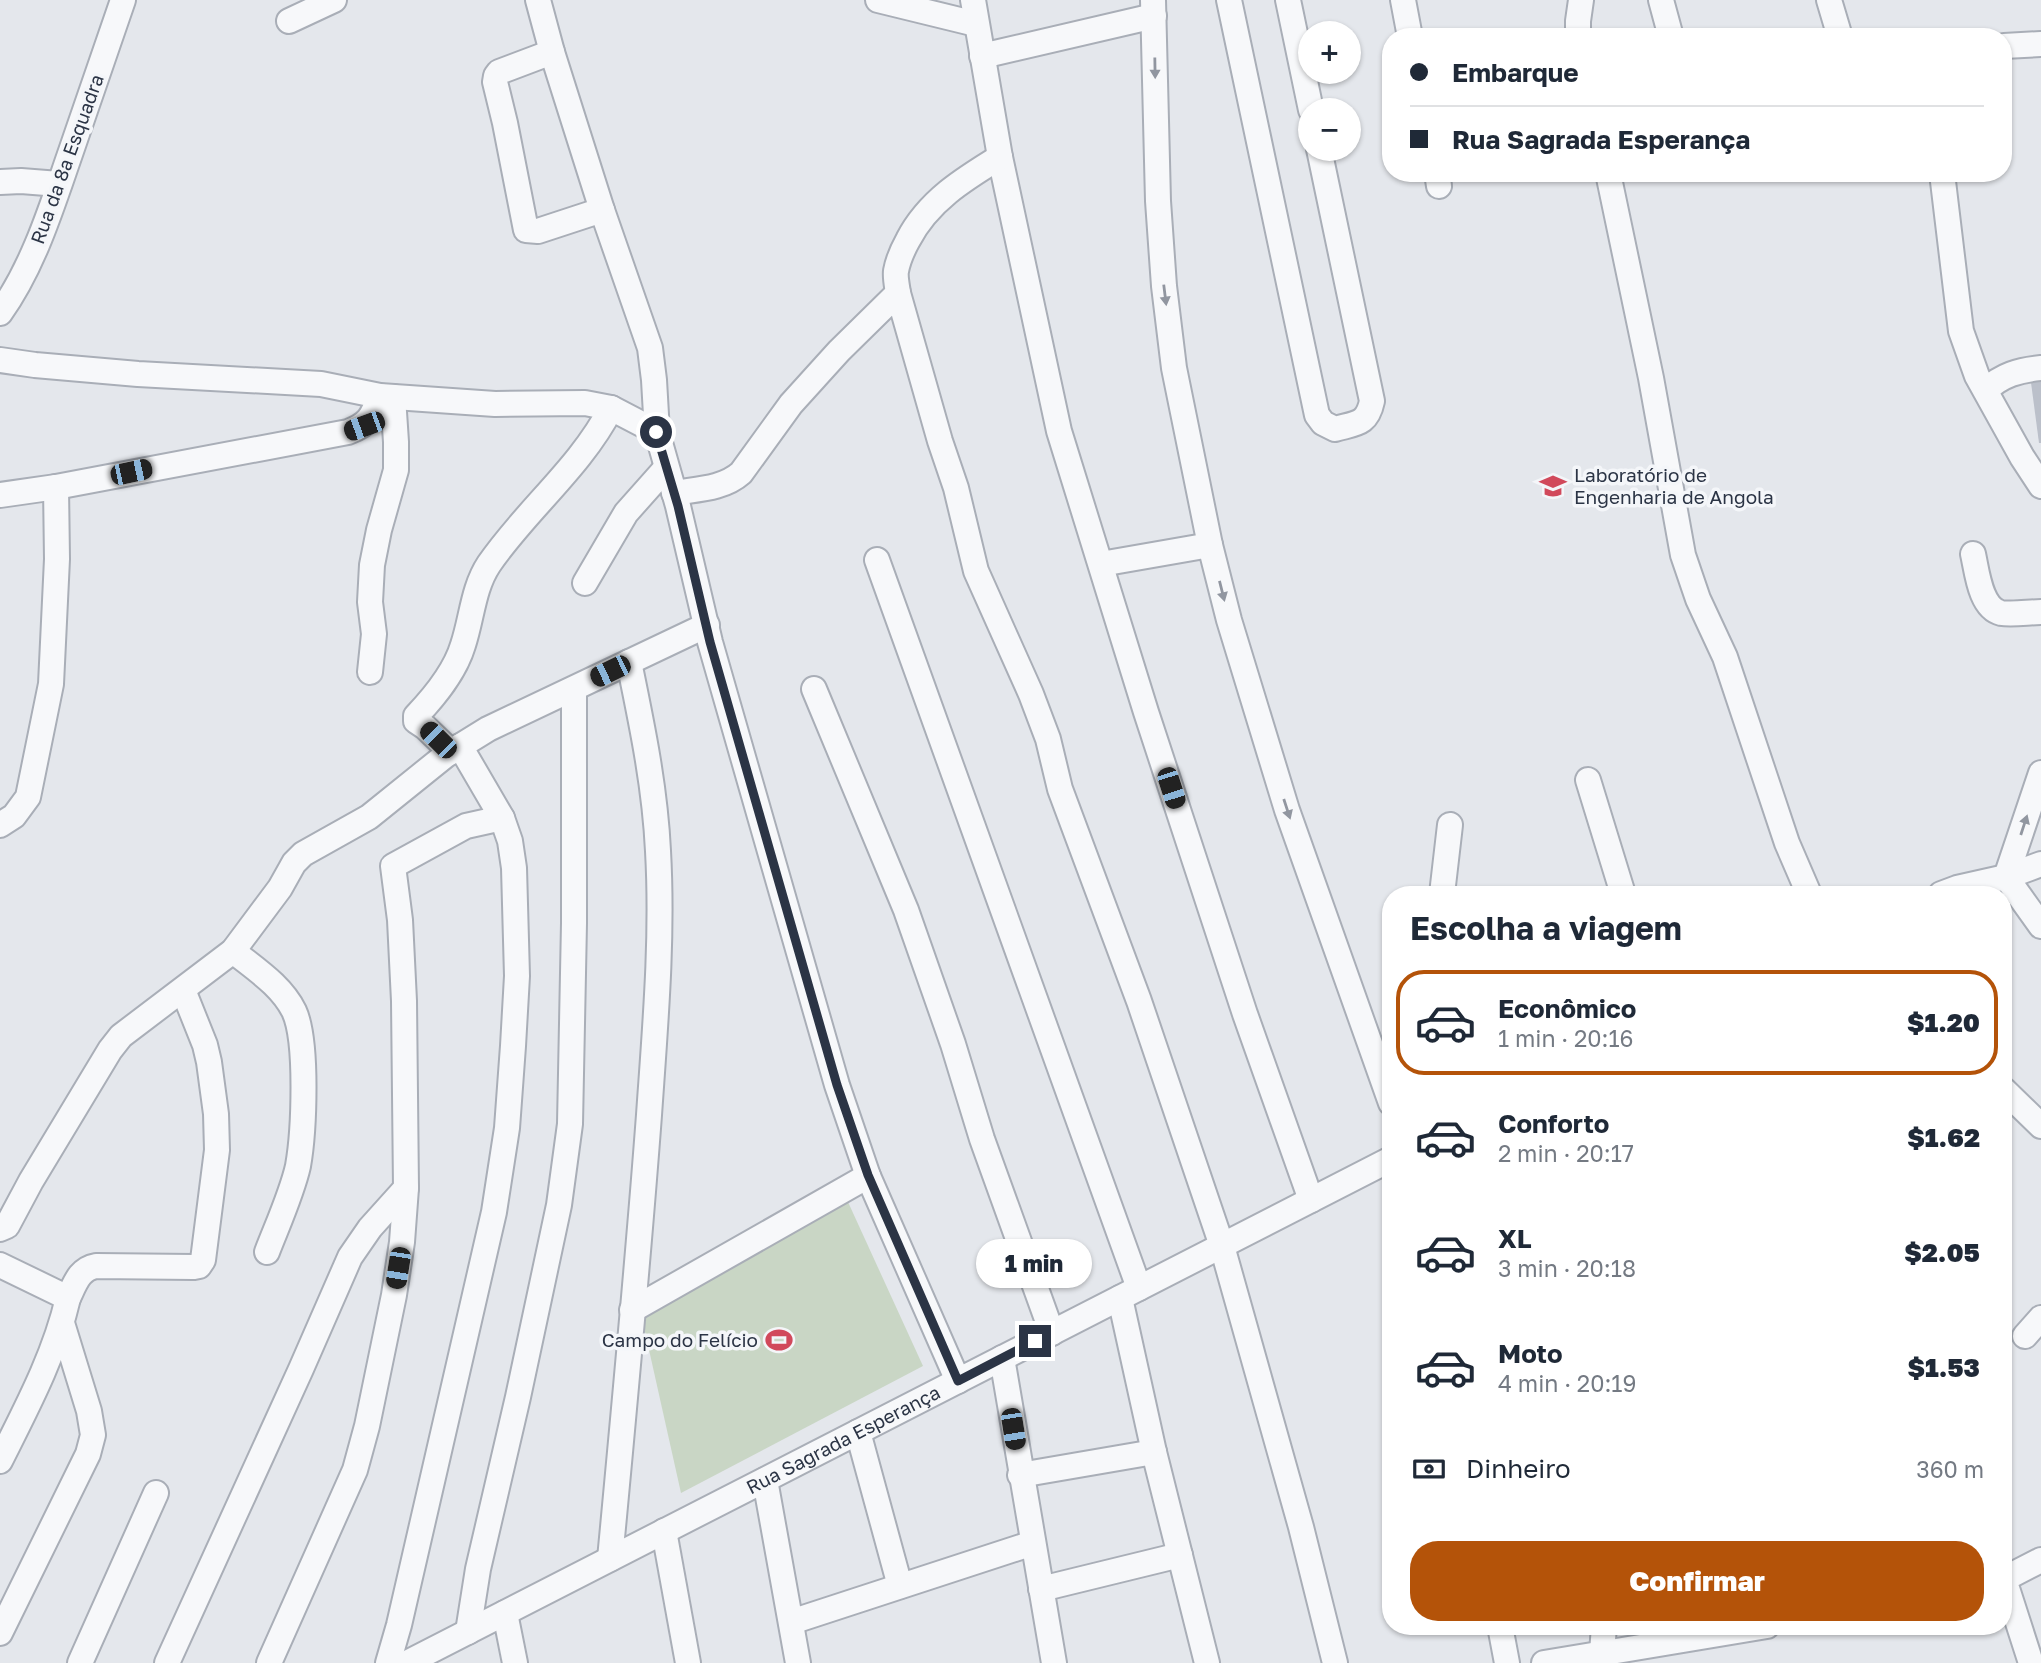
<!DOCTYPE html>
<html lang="pt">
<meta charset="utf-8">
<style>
body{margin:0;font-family:"Golos Text",sans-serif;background:#f2f2f3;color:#1f2937;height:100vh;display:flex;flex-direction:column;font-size:26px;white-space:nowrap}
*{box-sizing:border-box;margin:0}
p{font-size:23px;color:#747a83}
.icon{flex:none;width:38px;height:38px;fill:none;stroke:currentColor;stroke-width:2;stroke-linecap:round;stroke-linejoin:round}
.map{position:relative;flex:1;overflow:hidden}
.drawer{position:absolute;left:1382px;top:886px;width:630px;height:749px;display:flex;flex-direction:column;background:#fff;border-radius:28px;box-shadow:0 2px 5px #0004}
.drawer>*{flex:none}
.guide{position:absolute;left:1382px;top:28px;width:630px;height:154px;border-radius:28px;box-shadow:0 2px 5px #0004;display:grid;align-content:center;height:154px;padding:0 28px;background:#fff}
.controls{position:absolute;left:1298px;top:21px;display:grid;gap:14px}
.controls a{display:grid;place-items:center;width:63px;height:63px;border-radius:50%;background:#fff;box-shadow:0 2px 5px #0004;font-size:35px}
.end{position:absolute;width:32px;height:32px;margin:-16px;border:9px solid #2b3445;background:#fff;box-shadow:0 0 0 4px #fff}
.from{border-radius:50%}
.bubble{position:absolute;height:49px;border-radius:24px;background:#fff;box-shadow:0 2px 5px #0004;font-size:23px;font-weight:800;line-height:49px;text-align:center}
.car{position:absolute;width:21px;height:42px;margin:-21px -10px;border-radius:9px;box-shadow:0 0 5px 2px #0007;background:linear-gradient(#222 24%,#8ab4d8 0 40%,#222 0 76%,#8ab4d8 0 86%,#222 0)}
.guide b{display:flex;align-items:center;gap:24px;height:66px;font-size:26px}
.guide b+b{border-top:2px solid #e0e1e3}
.guide i{width:18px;height:18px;background:#1f2937}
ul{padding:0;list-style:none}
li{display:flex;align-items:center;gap:21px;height:105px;margin:0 14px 10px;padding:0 14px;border:4px solid transparent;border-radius:28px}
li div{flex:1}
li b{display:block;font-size:26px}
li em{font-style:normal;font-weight:800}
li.current{border-color:#b45309}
li>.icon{width:63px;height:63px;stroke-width:1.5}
h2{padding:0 28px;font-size:32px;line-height:84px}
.pay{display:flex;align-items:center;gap:18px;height:77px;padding:0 28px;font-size:26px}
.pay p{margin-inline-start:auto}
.button{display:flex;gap:14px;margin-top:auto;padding:14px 28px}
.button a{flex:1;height:80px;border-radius:28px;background:#b45309;color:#fff;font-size:28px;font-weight:800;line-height:80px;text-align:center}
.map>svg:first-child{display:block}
.green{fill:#c9d6c5}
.building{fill:#bbc0ca;filter:url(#shadow)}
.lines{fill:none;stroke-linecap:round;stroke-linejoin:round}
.minor-casing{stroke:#a9aeb7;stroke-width:28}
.minor{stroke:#f7f8fa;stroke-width:24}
.oneway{fill:#9196a0}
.route{stroke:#2b3445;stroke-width:9}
.labels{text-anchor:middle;stroke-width:7;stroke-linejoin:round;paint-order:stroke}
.street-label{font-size:19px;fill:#2b3445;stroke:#f4f6f9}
.poi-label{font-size:19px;fill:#2b3445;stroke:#f4f6f9;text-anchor:start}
</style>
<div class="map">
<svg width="2041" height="1663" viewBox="0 0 2041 1663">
<defs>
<filter id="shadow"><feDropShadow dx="4.5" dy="8" stdDeviation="0" flood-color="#0004"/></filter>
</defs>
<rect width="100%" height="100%" fill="#e4e7ec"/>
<path class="green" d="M848 1202 923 1366 681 1493 641 1314Z"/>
<path class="building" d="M2041 373V443H2039L2030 375Z"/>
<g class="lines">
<g class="minor-casing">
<g id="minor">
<path d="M538 0 552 52 602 210 650 348 654 380 657 432 678 506 710 642 837 1085 868 1176 958 1381"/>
<path d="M878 0 976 24"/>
<path d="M973 0 1000 157 1059 431 1146 712 1245 1014 1311 1200"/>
<path d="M1153 0 1158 201 1164 286 1174 368 1210 545 1229 620 1287 810 1391 1103"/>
<path d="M1229 0 1317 415 1323 423 1335 429C1356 423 1367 425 1372 401L1319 149"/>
<path d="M1288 0 1311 110"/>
<path d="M1403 0 1410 37"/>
<path d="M1661 0 1671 37"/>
<path d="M1829 0 1840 37"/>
<path d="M289 21 334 0"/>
<path d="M1578 37V21L1581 0"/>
<path d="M2004 46 2041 44"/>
<path d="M552 52 499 72 496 76 495 82 505 123 526 230 538 231 602 210"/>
<path d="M982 56 1154 16"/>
<path d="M1000 157C964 179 928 201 908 240 903 249 898 260 896 271 895 277 897 286 898 293L940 441 956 488 976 571 1031 694 1048 739 1060 789 1139 1001 1222 1246 1301 1527 1335 1663"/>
<path d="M1437 173 1439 186"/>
<path d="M1608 173 1651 378 1683 555 1698 599 1725 657 1787 843 1809 894"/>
<path d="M1942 173 1961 331 1977 376 2022 457 2041 486"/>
<path d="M0 182 21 181 59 184"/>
<path d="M0 313C33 267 51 209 69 157 87 104 105 52 123 0"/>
<path d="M0 360 35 365 138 374 321 384 380 396 495 404 585 403 611 408 657 432"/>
<path d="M1986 390C2002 375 2019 370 2041 368"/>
<path d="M674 493C697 489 723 489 741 473L791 404 839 351 898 293"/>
<path d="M0 495 56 487 348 432C369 424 372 417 380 396"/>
<path d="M1973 554C1977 571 1980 608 2001 613 2013 615 2029 612 2041 612"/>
<path d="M877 560 1139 1288"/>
<path d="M1101 564 1210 545"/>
<path d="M585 583 626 513 666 468"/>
<path d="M370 672 374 634 370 602 372 565 379 530 396 470V442L393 397"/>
<path d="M814 689 906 910 953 1044 982 1139 1052 1333"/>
<path d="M451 752 425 727 416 721V716C435 696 455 672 463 645 472 618 473 588 489 564 526 510 581 467 611 408"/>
<path d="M1588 780 1623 894"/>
<path d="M0 825 14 816 28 797 51 684 57 559 56 487"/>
<path d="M2006 877 2041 773"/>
<path d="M2006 877 2041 926"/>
<path d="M1442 894 1450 825"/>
<path d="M1941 894 1957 888 2006 877 2041 864"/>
<path d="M233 951C255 969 281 985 294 1011 308 1041 304 1132 298 1166 292 1193 277 1226 267 1252"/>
<path d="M2004 1090 2041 1126"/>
<path d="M0 1229 7 1226 31 1181 110 1050 121 1036 233 951 280 888 294 863 303 854 369 817 446 755 488 729 707 625"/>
<path d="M0 1265 68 1298C55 1355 26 1409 0 1461"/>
<path d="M68 1298C75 1284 79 1269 96 1266L194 1267 199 1266 203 1260 217 1150 216 1114 209 1062 205 1045 183 990"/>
<path d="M1120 1298 1154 1452 1207 1663"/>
<path d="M632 1310 868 1176"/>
<path d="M2025 1336 2041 1318"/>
<path d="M1002 1358 1054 1663"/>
<path d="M858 1432 900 1586"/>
<path d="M1020 1475 1154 1452"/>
<path d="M765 1480 798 1663"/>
<path d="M664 1531 688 1663"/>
<path d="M610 1559C624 1411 638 1263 649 1115 655 1028 663 939 658 851 655 787 642 725 629 662"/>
<path d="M1041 1589 1180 1555"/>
<path d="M505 1613 515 1663"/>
<path d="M791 1622 1033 1543"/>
<path d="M1500 1626 1507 1663"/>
<path d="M468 1632 478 1569 518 1397 559 1205 570 1124 574 923V689"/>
<path d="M0 1633 88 1454 93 1435 89 1411 62 1323"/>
<path d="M1602 1653 1604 1626"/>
<path d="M80 1663 156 1493"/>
<path d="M167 1663 301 1369 350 1257 370 1228 406 1188"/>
<path d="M269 1663 355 1470 367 1426 394 1295 402 1242 406 1188 404 1001 400 920 393 866 466 826 502 818"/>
<path d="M388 1663 399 1625 494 1212 507 1128 513 1046 517 976 514 868 510 841 502 818 460 746"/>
<path id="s1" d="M407 1663 1391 1159"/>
<path d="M1544 1663 1767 1626"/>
<path d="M2031 1663 2004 1579 2041 1560"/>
</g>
</g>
<use href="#minor" class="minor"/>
</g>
<defs><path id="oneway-solid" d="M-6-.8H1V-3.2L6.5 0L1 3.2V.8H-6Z" transform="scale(1.75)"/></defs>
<g class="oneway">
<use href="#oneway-solid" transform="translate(1155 68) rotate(89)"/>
<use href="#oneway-solid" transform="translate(1165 295) rotate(83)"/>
<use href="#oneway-solid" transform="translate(1222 591) rotate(76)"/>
<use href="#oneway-solid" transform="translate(1287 809) rotate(72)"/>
<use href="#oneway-solid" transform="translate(2024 825) rotate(-72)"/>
</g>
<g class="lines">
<path class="route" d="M656 432 678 506 710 642 837 1085 868 1175 958 1381 1035 1341"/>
</g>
<defs>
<g id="university-bare" transform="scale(2.1)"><path d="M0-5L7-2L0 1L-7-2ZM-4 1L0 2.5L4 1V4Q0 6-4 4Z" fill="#d1495b" stroke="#f4f6f9" stroke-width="2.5" paint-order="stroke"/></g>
<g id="stadium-bare" transform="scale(2.1)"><path d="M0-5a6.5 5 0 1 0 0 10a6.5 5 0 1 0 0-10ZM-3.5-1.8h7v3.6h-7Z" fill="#d1495b" stroke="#f4f6f9" stroke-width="2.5" paint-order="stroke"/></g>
</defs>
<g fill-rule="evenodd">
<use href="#university-bare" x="1553" y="486"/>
<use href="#stadium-bare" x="779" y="1340"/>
</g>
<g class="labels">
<g class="street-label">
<text transform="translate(67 159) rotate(-70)" y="7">Rua da 8ª Esquadra</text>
<text dy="7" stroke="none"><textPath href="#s1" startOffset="490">Rua Sagrada Esperança</textPath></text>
</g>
<g class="poi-label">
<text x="1574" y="482">Laboratório de<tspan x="1574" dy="22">Engenharia de Angola</tspan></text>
<text x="758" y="1347" text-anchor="end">Campo do Felício</text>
</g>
</g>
</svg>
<div class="controls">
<a>+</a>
<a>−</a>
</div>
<i class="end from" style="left:656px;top:432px"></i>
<i class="end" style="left:1035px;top:1341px"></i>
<div class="bubble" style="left:976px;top:1239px;width:116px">1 min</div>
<i class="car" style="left:364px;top:426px;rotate:250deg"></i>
<i class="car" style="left:131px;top:472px;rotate:78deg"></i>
<i class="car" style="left:610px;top:671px;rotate:244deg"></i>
<i class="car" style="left:438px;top:740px;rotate:315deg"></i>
<i class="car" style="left:1171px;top:788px;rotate:162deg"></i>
<i class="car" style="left:398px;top:1268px;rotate:189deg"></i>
<i class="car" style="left:1013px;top:1429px;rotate:171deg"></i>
<div class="guide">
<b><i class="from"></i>Embarque</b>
<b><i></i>Rua Sagrada Esperança</b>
</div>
<section class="drawer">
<h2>Escolha a viagem</h2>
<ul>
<li class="current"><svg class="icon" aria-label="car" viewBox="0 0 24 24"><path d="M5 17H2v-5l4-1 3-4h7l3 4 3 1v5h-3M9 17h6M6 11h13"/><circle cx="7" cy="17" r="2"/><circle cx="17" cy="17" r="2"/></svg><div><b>Econômico</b><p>1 min · 20:16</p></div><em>$1.20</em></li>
<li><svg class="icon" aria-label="car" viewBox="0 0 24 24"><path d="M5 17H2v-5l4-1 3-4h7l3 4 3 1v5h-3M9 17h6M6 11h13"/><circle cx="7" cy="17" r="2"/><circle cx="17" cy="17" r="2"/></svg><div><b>Conforto</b><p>2 min · 20:17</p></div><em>$1.62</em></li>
<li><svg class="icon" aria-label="car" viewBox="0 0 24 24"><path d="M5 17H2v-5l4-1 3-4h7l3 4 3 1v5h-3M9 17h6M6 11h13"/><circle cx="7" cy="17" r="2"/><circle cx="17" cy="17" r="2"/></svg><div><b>XL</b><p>3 min · 20:18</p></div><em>$2.05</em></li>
<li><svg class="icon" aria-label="car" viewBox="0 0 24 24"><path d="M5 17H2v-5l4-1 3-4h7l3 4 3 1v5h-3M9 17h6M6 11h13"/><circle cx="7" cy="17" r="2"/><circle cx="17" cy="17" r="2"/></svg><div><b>Moto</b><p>4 min · 20:19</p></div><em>$1.53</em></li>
</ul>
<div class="pay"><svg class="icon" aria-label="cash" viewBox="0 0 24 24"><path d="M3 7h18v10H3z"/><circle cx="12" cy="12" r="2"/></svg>Dinheiro<p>360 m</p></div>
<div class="button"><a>Confirmar</a></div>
</section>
</div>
